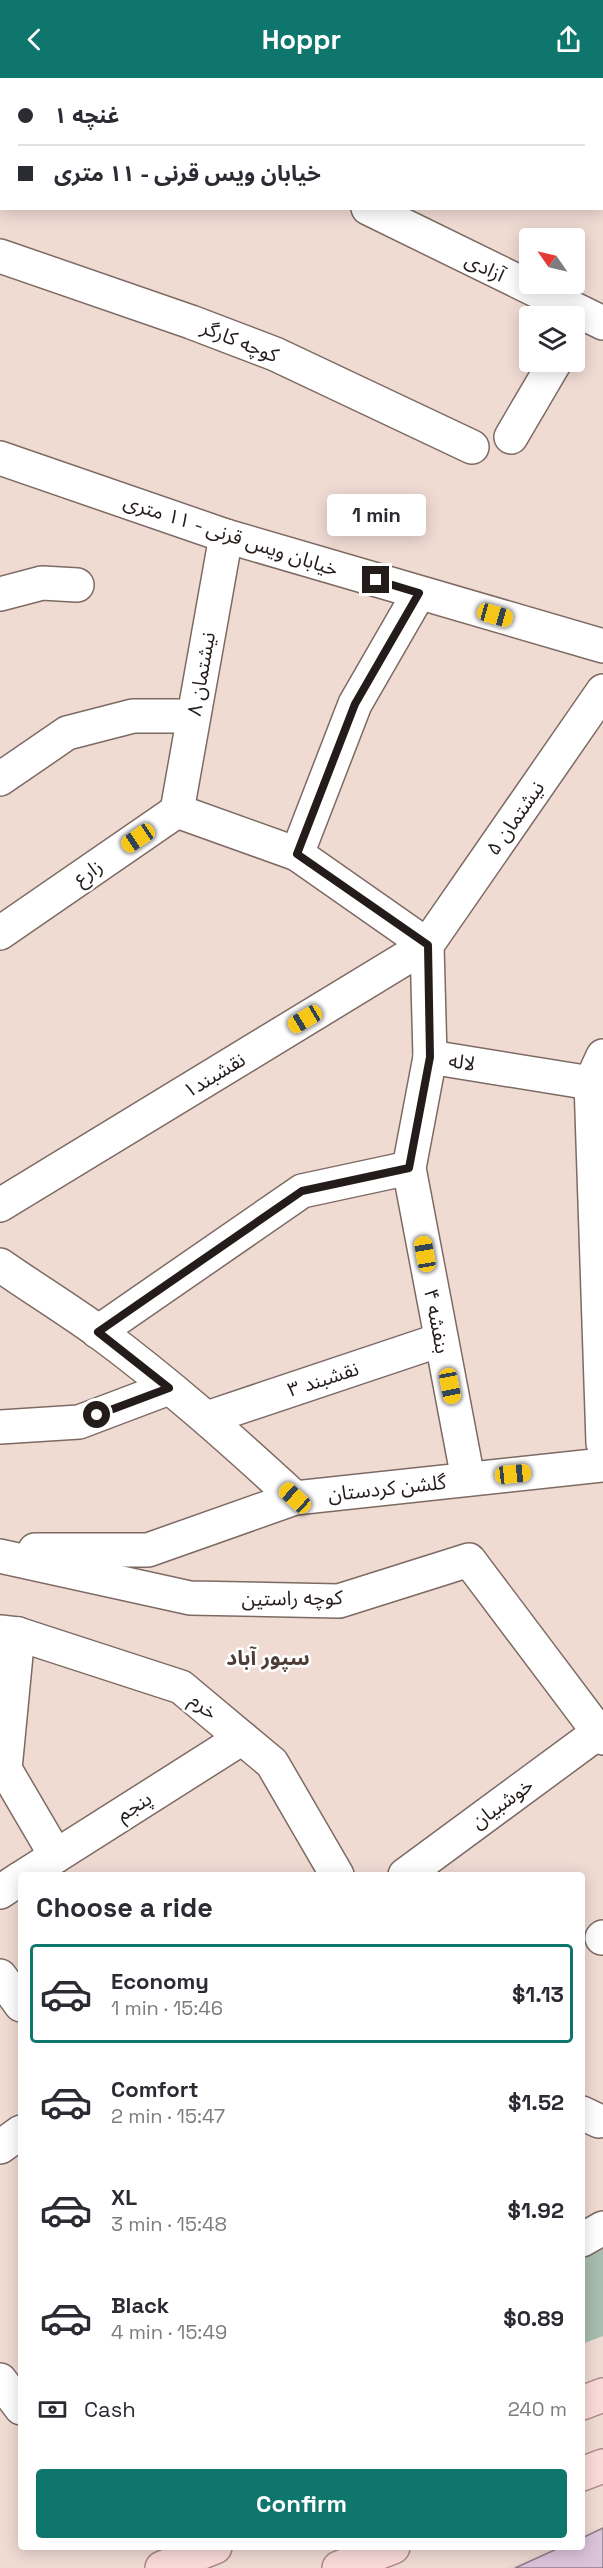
<!DOCTYPE html>
<meta charset="utf-8">
<style>
body{margin:0;font-family:"Space Grotesk","Noto Sans Arabic",sans-serif;background:#f7f7f7;color:#2b2b33;height:100vh;display:flex;flex-direction:column;font-size:22px;white-space:nowrap}
*{box-sizing:border-box;margin:0}
p{font-size:20px;color:#7c7c81}
.icon{flex:none;width:33px;height:33px;fill:none;stroke:currentColor;stroke-width:2;stroke-linecap:round;stroke-linejoin:round}
.map{position:relative;flex:1;overflow:hidden}
.details{position:absolute;left:18px;top:1794px;width:567px;height:678px;display:flex;flex-direction:column;background:#fff;border-radius:6px;box-shadow:0 3px 15px #0003}
.details>*{flex:none}
.hud{position:absolute;left:0px;top:0px;width:603px;height:132px;box-shadow:0 3px 15px #0003;display:grid;align-content:center;height:132px;padding:0 18px;background:#fff}
.needle{width:39px;rotate:304deg}
.fabs{position:absolute;left:519px;top:150px;display:grid;gap:12px}
.fabs a{display:grid;place-items:center;width:66px;height:66px;border-radius:6px;background:#fff;box-shadow:0 3px 15px #0003;font-size:30px}
.end{position:absolute;width:27px;height:27px;margin:-14px;border:8px solid #241c1a;background:#fff;box-shadow:0 0 0 3px #fff}
.from{border-radius:50%}
.bubble{position:absolute;height:42px;border-radius:6px;background:#fff;box-shadow:0 3px 15px #0003;font-size:20px;font-weight:800;line-height:42px;text-align:center}
.car{position:absolute;width:18px;height:36px;margin:-18px -9px;border-radius:8px;box-shadow:0 0 4px 2px #0007;background:linear-gradient(#f5c518 24%,#345 0 40%,#f5c518 0 76%,#345 0 86%,#f5c518 0)}
.hud b{display:flex;align-items:center;gap:21px;height:57px;font-size:22px}
.hud b+b{border-top:2px solid #e1e1e2}
.hud i{width:15px;height:15px;background:#2b2b33}
ul{padding:0;list-style:none}
li{display:flex;align-items:center;gap:18px;height:99px;margin:0 12px 9px;padding:0 6px;border:3px solid transparent;border-radius:6px}
li div{flex:1}
li b{display:block;font-size:22px}
li em{font-style:normal;font-weight:800}
li.current{border-color:#0f766e}
li>.icon{width:54px;height:54px;stroke-width:1.5}
h2{padding:0 18px;font-size:27px;line-height:72px}
.pay{display:flex;align-items:center;gap:15px;height:66px;padding:0 18px;font-size:22px}
.pay p{margin-inline-start:auto}
.button{display:flex;gap:12px;margin-top:auto;padding:12px 18px}
.button a{flex:1;height:69px;border-radius:6px;background:#0f766e;color:#fff;font-size:24px;font-weight:800;line-height:69px;text-align:center}
header{display:flex;justify-content:space-between;align-items:center;height:78px;padding:0 18px;background:#0f766e;color:#fff;font-size:27px;font-weight:800}
.map>svg:first-child{display:block}
.green{fill:#a7bdae}
.building{fill:#dbc3da;stroke:#8d7f8c;stroke-width:1.5;filter:url(#shadow)}
.lines{fill:none;stroke-linecap:round;stroke-linejoin:round}
.minor-casing{stroke:#7c6a63;stroke-width:36}
.major-casing{stroke:#ad8886;stroke-width:36}
.minor{stroke:#fff;stroke-width:33}
.major{stroke:#fadad9;stroke-width:33}
.route{stroke:#241c1a;stroke-width:8}
.labels{text-anchor:middle;stroke-width:5;stroke-linejoin:round;paint-order:stroke}
.street-label{font-size:20px;fill:#241c1a;stroke:#fff}
.neighbourhood-label{font-size:21px;font-weight:bold;fill:#4d3d36;stroke:#fff}
</style>
<header><svg class="icon" aria-label="back" viewBox="0 0 24 24"><path d="M15 5l-7 7 7 7"/></svg>Hoppr<svg class="icon" aria-label="share" viewBox="0 0 24 24"><path d="M12 15V3M7 8l5-5 5 5M5 13v7h14v-7"/></svg></header>
<div class="map">
<svg width="603" height="2490" viewBox="0 0 603 2490">
<defs>
<filter id="shadow"><feDropShadow dx="-5.5" dy="5.5" stdDeviation="3" flood-color="#0004"/></filter>
</defs>
<rect width="100%" height="100%" fill="#f0dbd3"/>
<path class="green" d="M603 2171V2258L582 2266V2181Z"/>
<path class="building" d="M603 2450V2490H515L561 2469H582V2460Z"/>
<g class="lines">
<g class="minor-casing">
<g id="minor">
<path d="M222 0V2"/>
<path d="M490 0 491 2"/>
<path d="M602 43 603 42"/>
<path d="M0 56H2"/>
<path d="M368 130 603 245"/>
<path d="M0 178 191 244 275 276 472 369"/>
<path d="M511 359 555 284"/>
<path d="M0 380 226 458 603 568"/>
<path d="M0 516 42 505 77 507"/>
<path d="M0 701 67 655 133 638H193"/>
<path d="M177 733 297 776 427 867 430 979 409 1090 468 1401"/>
<path d="M177 733 226 458"/>
<path d="M297 776 355 626 419 515"/>
<path d="M0 855 177 733"/>
<path d="M603 978 591 1004 603 1365"/>
<path d="M430 979 603 1007"/>
<path d="M0 1127 427 867 603 613"/>
<path d="M0 1187C33 1210 67 1231 99 1254 168 1305 232 1362 295 1420"/>
<path d="M98 1254 302 1113 409 1090"/>
<path d="M207 1340 440 1262"/>
<path d="M0 1349 79 1344 169 1310"/>
<path d="M35 1472H148L295 1420 603 1387"/>
<path d="M0 1478 190 1520 339 1523 469 1482 603 1660"/>
<path d="M0 1554 18 1556 181 1609 272 1685 337 1797"/>
<path d="M18 1556 5 1691 56 1778"/>
<path d="M26 1797 242 1660"/>
<path d="M405 1797 599 1654"/>
<path d="M0 1814 21 1800"/>
<path d="M602 1860 603 1859"/>
<path d="M0 1898 21 1927"/>
<path d="M582 2035 599 2043"/>
<path d="M0 2069 21 2054"/>
<path d="M582 2162 603 2150"/>
<path d="M0 2302 21 2330"/>
</g>
</g>
<g class="major-casing">
<g id="major">
<path d="M39 2 41 0"/>
<path d="M0 33 2 31"/>
<path d="M582 2325 603 2317"/>
<path d="M582 2396 603 2388"/>
<path d="M162 2490 215 2469"/>
<path d="M339 2490 393 2469"/>
</g>
</g>
<use href="#minor" class="minor"/>
<use href="#major" class="major"/>
</g>
<g class="lines">
<path class="route" d="M97 1337 169 1310 98 1254 302 1113 409 1090 430 979 428 867 297 776 355 626 419 515 376 502"/>
</g>
<g class="labels">
<g class="street-label">
<text transform="translate(485 189) rotate(26)" y="7">آزادی</text>
<text transform="translate(240 263) rotate(22)" y="7">کوچه کارگر</text>
<text transform="translate(231 457) rotate(18)" y="7">خیابان ویس قرنی - ۱۱ متری</text>
<text transform="translate(201 596) rotate(-80)" y="7">نیشتمان ۸</text>
<text transform="translate(515 740) rotate(-55)" y="7">نیشتمان ۵</text>
<text transform="translate(88 794) rotate(-34)" y="7">زارع</text>
<text transform="translate(462 984) rotate(9)" y="7">لاله</text>
<text transform="translate(214 997) rotate(-31)" y="7">نقشبند۱</text>
<text transform="translate(437 1243) rotate(79)" y="7">بنفشه ۴</text>
<text transform="translate(323 1301) rotate(-18)" y="7">نقشبند ۳</text>
<text transform="translate(387 1410) rotate(-6)" y="7">گلشن کردستان</text>
<text transform="translate(292 1520) rotate(-1)" y="7">کوچه راستین</text>
<text transform="translate(204 1628) rotate(40)" y="7">خرم</text>
<text transform="translate(502 1725) rotate(-36)" y="7">خوشبیان</text>
<text transform="translate(134 1728) rotate(-32)" y="7">پنجم</text>
</g>
<g class="neighbourhood-label">
<text x="268" y="1587">سپور آباد</text>
</g>
</g>
</svg>
<div class="fabs">
<a><svg class="needle" viewBox="-14 -14 28 28"><path d="M0-13l5 13h-10z" fill="#e53935"/><path d="M0 13l5-13h-10z" fill="#7c7c81"/></svg></a>
<a><svg class="icon" aria-label="layers" viewBox="0 0 24 24"><path d="M12 4l9 5-9 5-9-5zM3 14l9 5 9-5"/></svg></a>
</div>
<i class="end from" style="left:97px;top:1337px"></i>
<i class="end" style="left:376px;top:502px"></i>
<div class="bubble" style="left:327px;top:416px;width:99px">1 min</div>
<i class="car" style="left:495px;top:537px;rotate:106deg"></i>
<i class="car" style="left:138px;top:760px;rotate:236deg"></i>
<i class="car" style="left:305px;top:941px;rotate:239deg"></i>
<i class="car" style="left:425px;top:1176px;rotate:350deg"></i>
<i class="car" style="left:450px;top:1308px;rotate:169deg"></i>
<i class="car" style="left:513px;top:1396px;rotate:84deg"></i>
<i class="car" style="left:295px;top:1420px;rotate:312deg"></i>
<div class="hud">
<b><i class="from"></i>غنچه ۱</b>
<b><i></i>خیابان ویس قرنی - ۱۱ متری</b>
</div>
<section class="details">
<h2>Choose a ride</h2>
<ul>
<li class="current"><svg class="icon" aria-label="car" viewBox="0 0 24 24"><path d="M5 17H2v-5l4-1 3-4h7l3 4 3 1v5h-3M9 17h6M6 11h13"/><circle cx="7" cy="17" r="2"/><circle cx="17" cy="17" r="2"/></svg><div><b>Economy</b><p>1 min · 15:46</p></div><em>$1.13</em></li>
<li><svg class="icon" aria-label="car" viewBox="0 0 24 24"><path d="M5 17H2v-5l4-1 3-4h7l3 4 3 1v5h-3M9 17h6M6 11h13"/><circle cx="7" cy="17" r="2"/><circle cx="17" cy="17" r="2"/></svg><div><b>Comfort</b><p>2 min · 15:47</p></div><em>$1.52</em></li>
<li><svg class="icon" aria-label="car" viewBox="0 0 24 24"><path d="M5 17H2v-5l4-1 3-4h7l3 4 3 1v5h-3M9 17h6M6 11h13"/><circle cx="7" cy="17" r="2"/><circle cx="17" cy="17" r="2"/></svg><div><b>XL</b><p>3 min · 15:48</p></div><em>$1.92</em></li>
<li><svg class="icon" aria-label="car" viewBox="0 0 24 24"><path d="M5 17H2v-5l4-1 3-4h7l3 4 3 1v5h-3M9 17h6M6 11h13"/><circle cx="7" cy="17" r="2"/><circle cx="17" cy="17" r="2"/></svg><div><b>Black</b><p>4 min · 15:49</p></div><em>$0.89</em></li>
</ul>
<div class="pay"><svg class="icon" aria-label="cash" viewBox="0 0 24 24"><path d="M3 7h18v10H3z"/><circle cx="12" cy="12" r="2"/></svg>Cash<p>240 m</p></div>
<div class="button"><a>Confirm</a></div>
</section>
</div>
